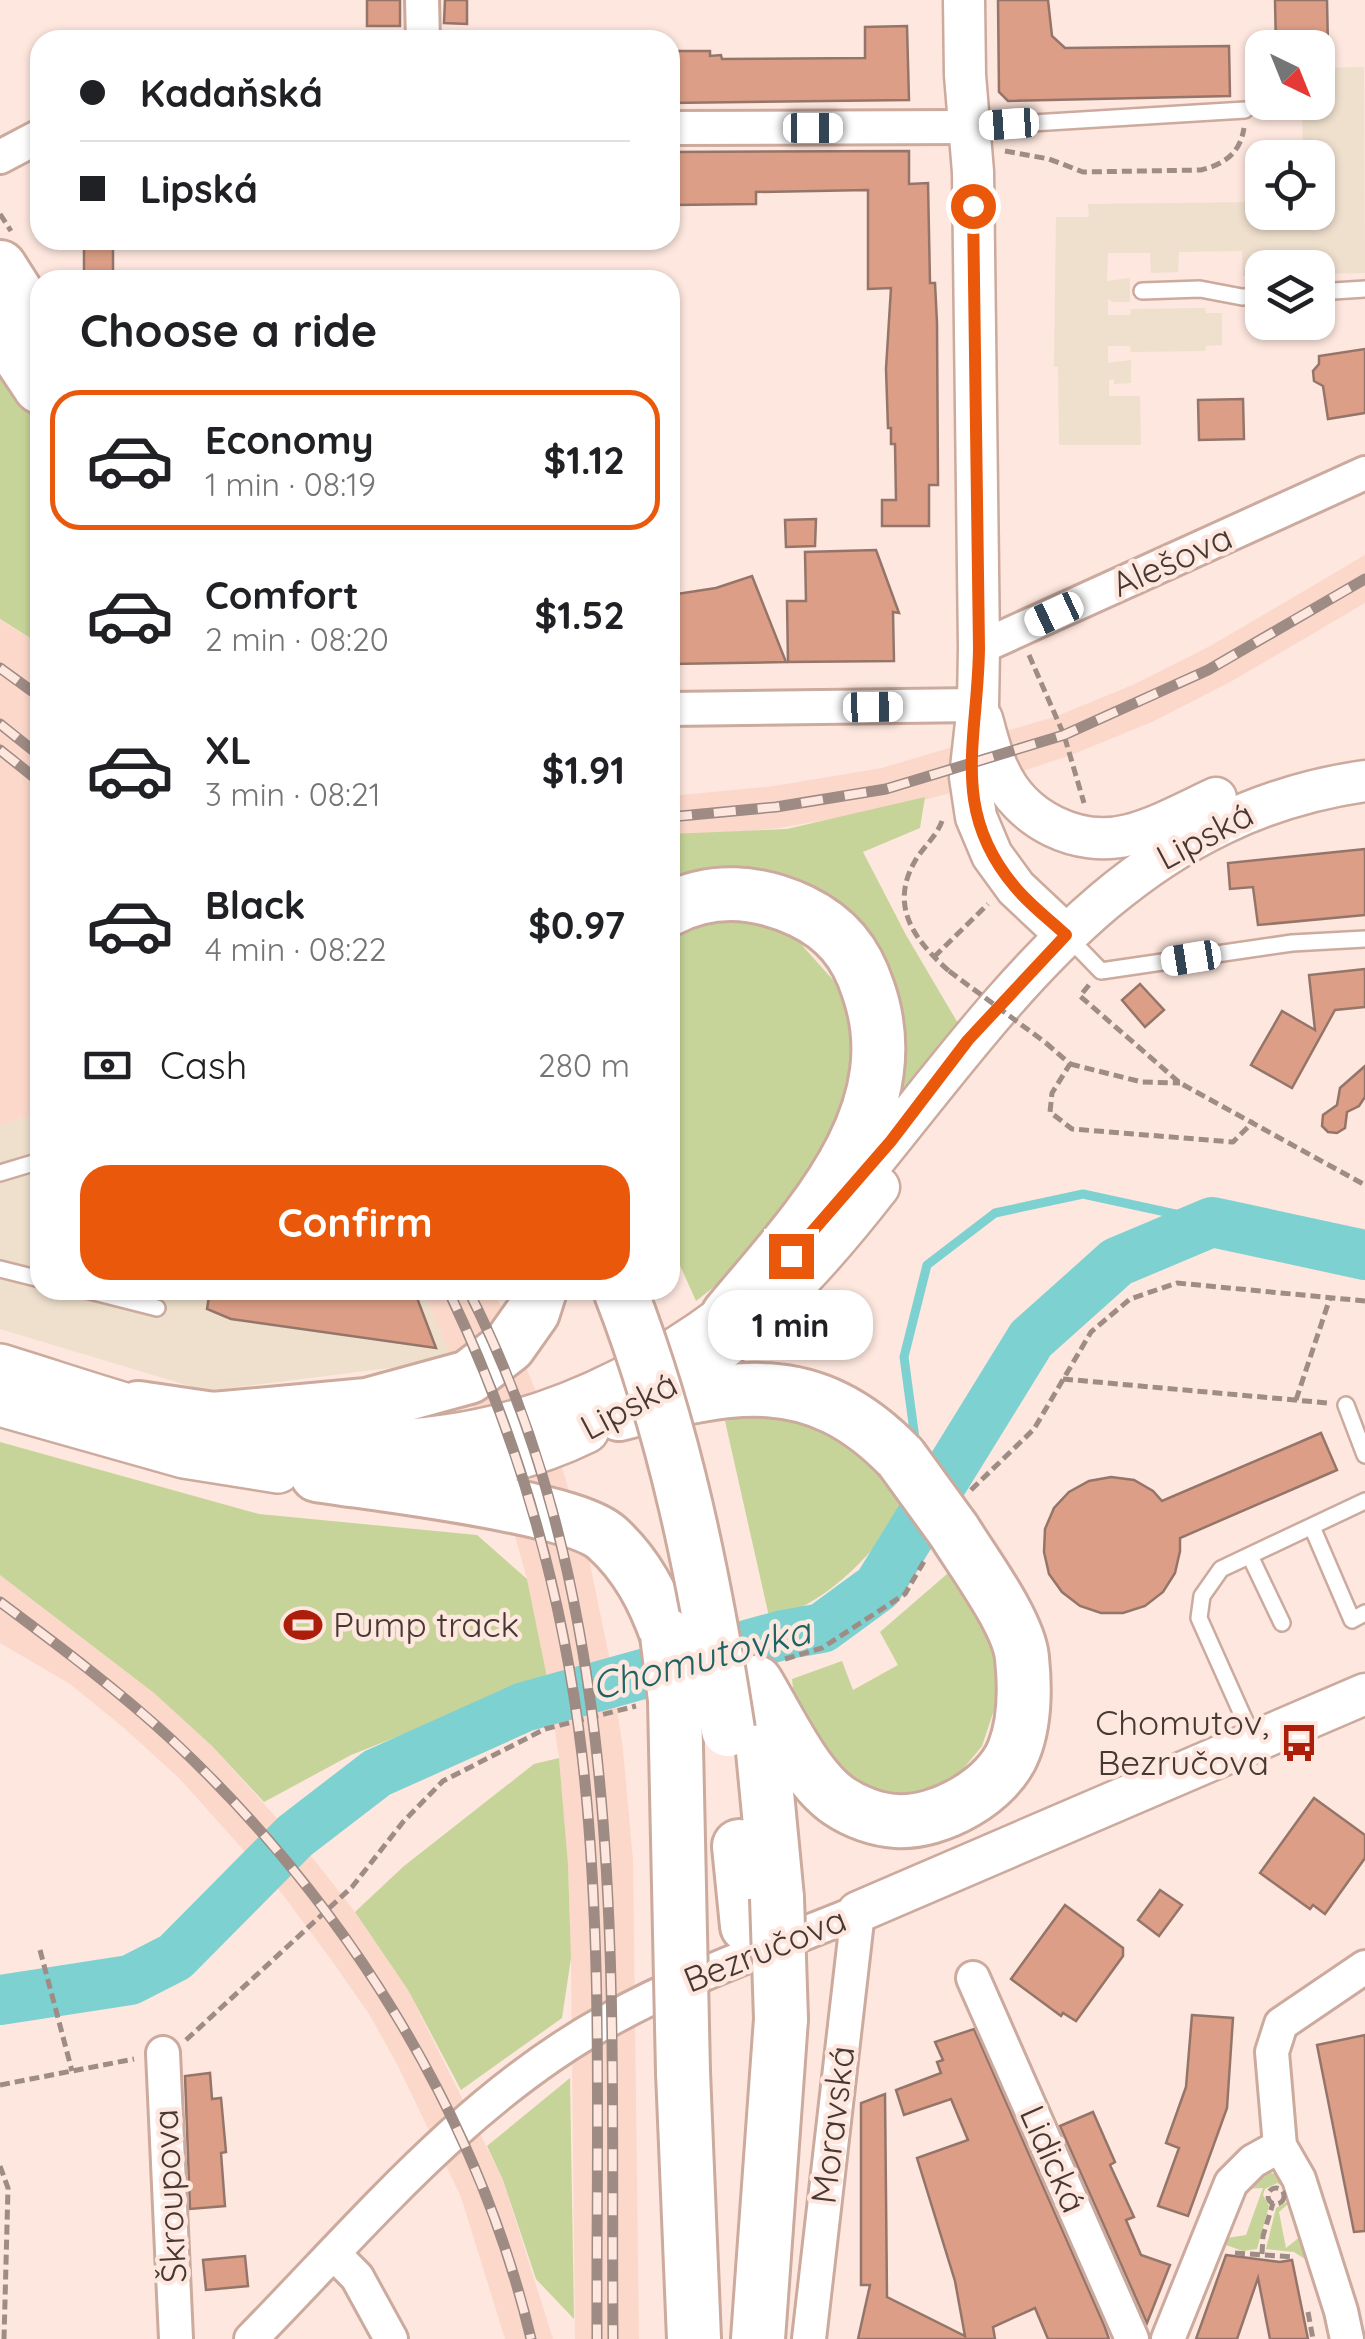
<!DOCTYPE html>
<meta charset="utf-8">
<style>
body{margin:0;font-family:Quicksand,sans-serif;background:#f2f2f2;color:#202124;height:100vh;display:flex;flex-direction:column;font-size:38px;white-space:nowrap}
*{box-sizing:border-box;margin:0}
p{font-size:32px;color:#757577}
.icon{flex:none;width:55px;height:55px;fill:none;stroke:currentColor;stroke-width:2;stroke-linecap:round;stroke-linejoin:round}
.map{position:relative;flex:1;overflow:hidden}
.drawer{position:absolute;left:30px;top:270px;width:650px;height:1030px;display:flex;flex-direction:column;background:#fff;border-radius:30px;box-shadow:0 2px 8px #0004}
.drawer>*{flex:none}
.top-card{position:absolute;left:30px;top:30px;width:650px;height:220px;border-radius:30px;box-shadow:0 2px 8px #0004;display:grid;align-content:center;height:220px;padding:0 50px;background:#fff}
.needle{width:65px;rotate:137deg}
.fabs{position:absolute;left:1245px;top:30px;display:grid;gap:20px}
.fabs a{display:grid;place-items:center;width:90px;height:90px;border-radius:20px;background:#fff;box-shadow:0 2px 8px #0004;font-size:50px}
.end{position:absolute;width:45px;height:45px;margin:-22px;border:12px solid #ea580c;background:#fff;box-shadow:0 0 0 5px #fff}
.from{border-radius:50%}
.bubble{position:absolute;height:70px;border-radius:30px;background:#fff;box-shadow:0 2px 8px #0004;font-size:32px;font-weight:700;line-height:70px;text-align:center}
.car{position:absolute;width:30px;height:60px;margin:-30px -15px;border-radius:12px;box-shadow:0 0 8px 2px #0007;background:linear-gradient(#fff 24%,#345 0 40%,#fff 0 76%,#345 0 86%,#fff 0)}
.top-card b{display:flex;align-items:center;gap:35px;height:95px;font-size:38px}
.top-card b+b{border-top:2px solid #e0e0e0}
.top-card i{width:25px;height:25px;background:#202124}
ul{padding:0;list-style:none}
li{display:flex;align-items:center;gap:30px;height:140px;margin:0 20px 15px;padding:0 30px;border:5px solid transparent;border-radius:30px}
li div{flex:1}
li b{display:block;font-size:38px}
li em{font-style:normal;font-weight:700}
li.current{border-color:#ea580c}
li>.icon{width:90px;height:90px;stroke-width:1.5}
h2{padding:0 50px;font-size:45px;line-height:120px}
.pay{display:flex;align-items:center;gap:25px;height:110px;padding:0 50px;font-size:38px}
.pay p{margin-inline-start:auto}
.cta{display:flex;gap:20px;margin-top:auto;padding:20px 50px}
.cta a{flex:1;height:115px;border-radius:30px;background:#ea580c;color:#fff;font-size:40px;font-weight:700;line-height:115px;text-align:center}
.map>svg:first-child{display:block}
.commercial{fill:#efe0cd}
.built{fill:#fcd8cb}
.education{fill:#efdfcd}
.green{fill:#c7d499}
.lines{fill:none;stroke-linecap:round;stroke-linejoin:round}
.stream{stroke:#7dd1d1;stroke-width:9}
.river{stroke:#7dd1d1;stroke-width:50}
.building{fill:#dc9e86;stroke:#957569;stroke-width:2.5}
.service-casing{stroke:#ccaa9d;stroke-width:20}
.minor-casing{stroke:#ccaa9d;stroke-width:38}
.tertiary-casing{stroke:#ccaa9d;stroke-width:45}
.secondary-casing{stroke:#ccaa9d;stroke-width:50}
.trunk-casing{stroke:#ccaa9d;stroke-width:58}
.path{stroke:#9f8d85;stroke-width:5;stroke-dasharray:10 5;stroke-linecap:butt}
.service{stroke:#fff;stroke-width:15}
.minor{stroke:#fff;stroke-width:32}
.tertiary{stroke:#fff;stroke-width:40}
.secondary{stroke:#fff;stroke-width:45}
.trunk{stroke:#fff;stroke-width:52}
.rail-casing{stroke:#9d8b84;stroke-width:11}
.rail{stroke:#fde7de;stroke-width:8;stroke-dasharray:22;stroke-linecap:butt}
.trunk-bridge-casing{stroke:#ccaa9d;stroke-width:58;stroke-linecap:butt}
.path-bridge{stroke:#9f8d85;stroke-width:5;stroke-dasharray:10 5;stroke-linecap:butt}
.trunk-bridge{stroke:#fff;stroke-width:52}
.route{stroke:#ea580c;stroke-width:12}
.labels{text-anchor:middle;stroke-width:9;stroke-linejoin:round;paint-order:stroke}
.street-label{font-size:35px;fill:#463832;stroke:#fde7de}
.poi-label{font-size:35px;fill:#463832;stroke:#fde7de;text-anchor:start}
.water-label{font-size:38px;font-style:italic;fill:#1f6464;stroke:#fde7de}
</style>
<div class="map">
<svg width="1365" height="2339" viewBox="0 0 1365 2339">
<rect width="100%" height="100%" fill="#fde7de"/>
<path class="commercial" d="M40 1113V1290H423L453 1360 206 1391 0 1329V1125Z"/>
<g class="built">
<path d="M1365 555V603L1232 681 1152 722 1071 755 984 784 890 809 779 828 670 838V796L774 786 882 768 1057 716 1135 684 1212 645Z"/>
<path d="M0 620 40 644V1113L0 1125Z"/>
<path d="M423 1290H494L542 1406 564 1474 590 1564 611 1666 623 1750 633 1860 639 2339H575L571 1958 568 1864 559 1758 547 1677 527 1579 503 1493 482 1429Z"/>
<path d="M0 1575 154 1693 212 1746 316 1862 355 1912 408 1990 503 2180 553 2339H505L461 2197 398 2066 369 2014 330 1958 280 1891 180 1779 124 1728 70 1684 0 1643Z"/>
</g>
<path class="education" d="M1364 67 1365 273 1318 274V268H1262V275L1243 276 1242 251 1179 252 1178 272 1151 273 1150 253H1108L1107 281 1130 278V302H1113L1108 299V315H1130L1131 309 1205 308 1206 313H1222V345L1206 346 1205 351 1131 352 1130 346H1108V363L1131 360V383L1114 384V379L1109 380V396H1140L1141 445H1059L1058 367H1054L1056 217H1089L1088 204 1262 202V212H1318V158L1303 157 1302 103 1318 102V68Z"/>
<g class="green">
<path d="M0 358 40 422V644L0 619Z"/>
<path d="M925 797 920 828 863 852 906 935 959 1025 887 1118 861 935 670 888V834L787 829Z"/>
<path d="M711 913 792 934 849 998 861 1052 834 1154 758 1252 696 1301 670 1243V937Z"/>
<path d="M757 1412 816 1424 872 1460 908 1507C866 1558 835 1598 770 1621L725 1421Z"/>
<path d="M0 1442 259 1514 477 1535 527 1579 547 1677 351 1755 264 1802 212 1746 154 1693 0 1575Z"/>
<path d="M954 1568 988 1633 1000 1692 982 1746 948 1787 895 1798 842 1775 796 1718 792 1679 842 1661 853 1690 898 1665 880 1632Z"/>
<path d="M559 1758 568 1864 571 1958 562 2018 461 2090 408 1990 355 1912 404 1866 534 1764Z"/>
<path d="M570 2078 574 2319 536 2279 503 2180 487 2146Z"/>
<path d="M1260 2172 1279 2174 1296 2197 1279 2212 1286 2248 1301 2236 1308 2261 1294 2252 1266 2249 1276 2208 1287 2202V2189L1277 2183 1265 2189 1263 2195 1269 2206 1257 2249 1243 2251 1220 2243 1221 2239 1246 2235 1263 2188 1239 2189Z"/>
</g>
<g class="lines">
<path class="stream" d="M916 1446 904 1357 927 1265 995 1213 1083 1194 1212 1222"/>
<path class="river" d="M0 2000 130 1980 175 1957 295 1836 377 1773 524 1707 783 1635 822 1628 878 1587 1031 1339 1117 1262 1212 1222 1365 1255"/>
</g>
<g class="building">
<rect x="367" y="0" width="33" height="26"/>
<path d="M445 0H467V24L444 23Z"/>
<path d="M998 0H1048L1052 36 1065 48 1229 46 1230 96 1008 101 999 92Z"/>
<path d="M1275 0H1327L1328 48H1276Z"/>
<path d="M907 26 909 100 670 103V51H710V56L721 55 722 59 865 58V27Z"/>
<path d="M909 151V184L928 183 930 283H935L937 323 938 485H929V526H882V500H896L895 444H891V428H888L886 369 891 288 868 289V190L756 192V204L673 205 670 152Z"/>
<rect x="84" y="247" width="29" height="33"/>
<path d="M1365 349V413L1328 419 1323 386 1314 381 1313 371 1319 364V356Z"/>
<path d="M1243 399 1244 439 1199 440 1198 400Z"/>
<path d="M816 519 815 546 786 547 785 520Z"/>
<path d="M876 550 899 613 893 612 894 661 788 662 787 601H806L805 552Z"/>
<path d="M752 576 786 662 670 664V595L716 588Z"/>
<path d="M1365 849V915L1258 925 1253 887 1230 889 1228 863Z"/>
<path d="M1365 969V1007L1335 1010 1292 1088 1251 1065 1282 1011 1315 1030 1309 975Z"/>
<path d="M1140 984 1164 1010 1145 1027 1122 1000Z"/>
<path d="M1365 1066V1097L1359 1106 1347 1112 1345 1128 1337 1133 1328 1132 1322 1126 1323 1115 1337 1105 1340 1088Z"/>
<path d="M210 1290H414L436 1348 231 1319 207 1309Z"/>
<path d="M1321 1433 1337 1470 1180 1538V1551L1175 1573 1163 1592 1145 1606 1123 1613H1101L1080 1606 1062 1592 1049 1574 1044 1552 1045 1529 1054 1508 1069 1492 1089 1481 1111 1477 1134 1480 1153 1491 1162 1501Z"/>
<path d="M1314 1798 1365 1835V1858L1325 1914 1313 1905 1310 1909 1260 1873Z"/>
<path d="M1160 1890 1182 1905 1159 1936 1138 1920Z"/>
<path d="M1065 1905 1123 1948V1956L1076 2021 1063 2013 1061 2016 1011 1979Z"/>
<path d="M1192 2015 1233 2018 1227 2108 1188 2216 1158 2206 1179 2148 1166 2143 1186 2087Z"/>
<path d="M974 2029 1104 2325 1109 2339H1048L1035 2308 993 2327 995 2339H858L870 2285H861V2103L885 2094 887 2297 965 2336 955 2281 917 2158 968 2140 951 2099 904 2115 896 2090 941 2073 937 2062 943 2060 935 2042Z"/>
<path d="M1365 2035V2231L1354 2232 1317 2045Z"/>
<path d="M210 2073 212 2099 221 2098 226 2152 221 2153 225 2206 190 2209 185 2076Z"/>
<path d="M1093 2112 1115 2162 1110 2165 1134 2217 1126 2220 1141 2255 1170 2265 1147 2323 1060 2126Z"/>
<path d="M1226 2255 1280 2262 1292 2260 1308 2339H1270L1258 2278 1237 2339H1196Z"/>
<path d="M245 2256 248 2286 206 2290 203 2260Z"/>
</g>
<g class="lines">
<g class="service-casing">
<g id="service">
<path d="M969 127 1245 110"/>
<path d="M1142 291 1200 289 1242 297 1262 296"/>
<path d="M1318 292 1365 289"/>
<path d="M1069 938 1101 971 1292 943 1365 939"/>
<path d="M0 1173 40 1161"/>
<path d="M0 1269 40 1279"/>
<path d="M86 1290 157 1308"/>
<path d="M1346 1405 1365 1455"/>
<path d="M1312 1527 1352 1620 1365 1613"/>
<path d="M1250 1556 1282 1623"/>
<path d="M1254 1741 1199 1618 1202 1596 1221 1569 1365 1501"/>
</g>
</g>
<g class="minor-casing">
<g id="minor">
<path d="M422 0 423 40"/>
<path d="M670 128 969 127"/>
<path d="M0 157 40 136"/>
<path d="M979 648 1365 473"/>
<path d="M670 709 978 705"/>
<path d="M973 1978 1132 2339"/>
<path d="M163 2053 176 2339"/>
<path d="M334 2254 357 2277 391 2339"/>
<path d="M251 2339C362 2226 467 2098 607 2021 686 1977 774 1946 858 1912L809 2339"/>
<path d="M1168 2339 1231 2183 1253 2161 1280 2146"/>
<path d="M1347 2339 1341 2311 1299 2179 1280 2146 1272 2052 1281 2024 1365 1967"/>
</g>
</g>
<g class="tertiary-casing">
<g id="tertiary">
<path d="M964 0 965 75 973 172 979 648 978 705 970 777 976 817 992 855 1016 888 1066 935"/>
<path d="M982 719C987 736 991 755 999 771 1021 820 1078 848 1129 835 1159 827 1188 811 1216 798"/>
<path d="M840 1202C991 1023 1111 817 1365 781"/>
<path d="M651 1396C748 1342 812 1273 879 1187"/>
<path d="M858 1912 1365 1694"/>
</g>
</g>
<g class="secondary-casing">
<g id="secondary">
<path d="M0 1367C79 1391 160 1421 242 1434 427 1464 578 1427 728 1315"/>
<path d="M0 1403 184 1455 278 1470"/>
<path d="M397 1476C461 1472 527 1459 586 1430"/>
</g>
</g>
<g class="trunk-casing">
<g id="trunk">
<path d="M0 267 40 330"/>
<path d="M0 327 40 387"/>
<path d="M670 909C712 887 758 891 801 911 836 928 856 952 868 989 913 1116 802 1225 728 1315"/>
<path d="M138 1408 213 1419 367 1405 469 1377 509 1346 533 1312 540 1290"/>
<path d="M619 1414C731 1385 812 1365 901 1458"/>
<path d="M317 1475C373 1484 572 1506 607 1538 637 1565 654 1599 667 1635"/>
<path d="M756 1682C778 1718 805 1778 839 1801 855 1812 877 1820 896 1821 939 1824 999 1790 1014 1750 1025 1722 1025 1687 1022 1658 1019 1623 973 1562 954 1531"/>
<path d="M758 1699 777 1898"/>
<path d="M739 1846 747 1926"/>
<path d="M683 2072 694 2339"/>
<path d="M758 2339 781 2019"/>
</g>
</g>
<g class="path">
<path d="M1005 151 1049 159 1083 172 1201 170C1225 164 1240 153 1244 128"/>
<path d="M0 214 11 231"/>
<path d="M1029 655 1064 735 1084 803"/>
<path d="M942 821C937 836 923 847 915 861 889 906 914 940 949 971"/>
<path d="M934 957 988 904"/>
<path d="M1089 985 1080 996 1180 1083 1365 1185"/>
<path d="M1046 1043 1070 1064 1052 1093 1050 1112 1072 1129 1233 1142 1254 1121"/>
<path d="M1070 1064 1142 1082 1180 1083"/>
<path d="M1063 1379 1328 1403"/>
<path d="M1296 1400 1330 1298"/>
<path d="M971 1490 1034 1429 1091 1332 1130 1299 1177 1283 1365 1301"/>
<path d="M785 1659 822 1648 905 1594 926 1558"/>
<path d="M40 1950 72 2071"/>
<path d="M186 2040 352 1887 403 1822 443 1781 545 1729 636 1706"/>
<path d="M0 2085 134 2059"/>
<path d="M0 2166 8 2188 4 2339"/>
<circle cx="1276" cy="2196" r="8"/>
<path d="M1235 2253 1294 2257"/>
<path d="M1262 2254 1263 2236 1273 2203"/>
<path d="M1308 2312 1313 2339"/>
</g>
<use href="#service" class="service"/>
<use href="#minor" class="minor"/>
<use href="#tertiary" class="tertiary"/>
<use href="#secondary" class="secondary"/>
<use href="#trunk" class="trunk"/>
<g class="rail-casing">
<g id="rail">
<path d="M0 668 40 697"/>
<path d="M0 724 40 756"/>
<path d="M0 750 40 782"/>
<path d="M670 817 776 807 886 789 1064 735 1208 670 1365 579"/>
<path d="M448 1290C518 1436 563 1594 582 1755 604 1945 596 2148 597 2339"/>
<path d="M468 1290C634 1615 610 1986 613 2339"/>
<path d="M0 1602C59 1646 118 1690 172 1740 342 1899 477 2111 531 2339"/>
</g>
</g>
<use href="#rail" class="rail"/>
<g class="trunk-bridge-casing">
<g id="trunk-bridge">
<path d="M620 1290C675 1431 705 1581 728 1730"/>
<path d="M901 1458 954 1531"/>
<path d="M667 1635 675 1700 683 2072"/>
<path d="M777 1898 781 2019"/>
</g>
</g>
<path class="path-bridge" d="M949 971 1046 1043"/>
<use href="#trunk-bridge" class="trunk-bridge"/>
</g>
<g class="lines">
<path class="route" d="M791 1256 891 1141 968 1040 1066 935C1050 920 1030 905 1015 887 949 809 978 740 979 648L973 206"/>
</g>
<defs>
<g id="stadium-bare" transform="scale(3)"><path d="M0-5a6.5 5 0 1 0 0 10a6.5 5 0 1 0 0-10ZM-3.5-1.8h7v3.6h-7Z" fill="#ac1d0a" stroke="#fde7de" stroke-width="2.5" paint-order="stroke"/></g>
<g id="bus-bare" transform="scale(3)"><path d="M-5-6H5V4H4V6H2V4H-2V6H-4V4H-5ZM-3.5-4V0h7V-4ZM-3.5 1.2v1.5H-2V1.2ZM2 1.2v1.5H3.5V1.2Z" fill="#ac1d0a" stroke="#fde7de" stroke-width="2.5" paint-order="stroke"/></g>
</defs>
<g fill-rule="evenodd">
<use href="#stadium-bare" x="303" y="1625"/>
<use href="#bus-bare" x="1299" y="1743"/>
</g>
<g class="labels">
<g class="street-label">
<text transform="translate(1172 561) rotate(-24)" y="12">Alešova</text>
<text transform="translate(1205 836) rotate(-28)" y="12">Lipská</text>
<text transform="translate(629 1406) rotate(-28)" y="12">Lipská</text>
<text transform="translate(765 1950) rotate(-22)" y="12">Bezručova</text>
<text transform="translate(833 2125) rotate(-83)" y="12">Moravská</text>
<text transform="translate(1053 2159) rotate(66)" y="12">Lidická</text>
<text transform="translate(170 2196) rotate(-93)" y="12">Škroupova</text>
</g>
<g class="poi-label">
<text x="333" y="1637">Pump track</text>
<text x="1269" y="1735" text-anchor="end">Chomutov,<tspan x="1269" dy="40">Bezručova</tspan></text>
</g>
<g class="water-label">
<text transform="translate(701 1659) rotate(-15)" y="13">Chomutovka</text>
</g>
</g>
</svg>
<div class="fabs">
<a><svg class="needle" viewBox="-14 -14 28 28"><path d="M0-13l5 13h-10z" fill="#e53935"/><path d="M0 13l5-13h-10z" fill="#757577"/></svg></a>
<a><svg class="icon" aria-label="locate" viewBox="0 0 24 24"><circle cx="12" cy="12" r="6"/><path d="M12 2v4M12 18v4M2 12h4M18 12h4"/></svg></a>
<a><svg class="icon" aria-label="layers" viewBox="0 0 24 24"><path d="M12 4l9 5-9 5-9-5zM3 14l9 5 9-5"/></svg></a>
</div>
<i class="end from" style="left:973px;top:206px"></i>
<i class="end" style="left:791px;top:1256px"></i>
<div class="bubble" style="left:708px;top:1290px;width:165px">1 min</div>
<i class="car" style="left:1009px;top:124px;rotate:266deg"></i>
<i class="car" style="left:813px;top:128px;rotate:90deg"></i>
<i class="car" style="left:1054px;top:614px;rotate:245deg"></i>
<i class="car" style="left:873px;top:707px;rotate:89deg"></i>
<i class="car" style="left:1191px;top:958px;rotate:261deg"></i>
<div class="top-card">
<b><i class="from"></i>Kadaňská</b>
<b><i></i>Lipská</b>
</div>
<section class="drawer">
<h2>Choose a ride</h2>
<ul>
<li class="current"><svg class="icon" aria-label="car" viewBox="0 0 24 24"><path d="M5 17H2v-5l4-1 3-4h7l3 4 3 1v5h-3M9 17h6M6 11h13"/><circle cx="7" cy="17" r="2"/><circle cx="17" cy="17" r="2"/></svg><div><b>Economy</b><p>1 min · 08:19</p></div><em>$1.12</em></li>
<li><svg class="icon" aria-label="car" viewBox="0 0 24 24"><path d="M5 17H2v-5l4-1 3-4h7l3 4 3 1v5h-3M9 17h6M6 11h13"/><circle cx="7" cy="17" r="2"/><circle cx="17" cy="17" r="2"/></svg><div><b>Comfort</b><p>2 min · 08:20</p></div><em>$1.52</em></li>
<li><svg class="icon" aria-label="car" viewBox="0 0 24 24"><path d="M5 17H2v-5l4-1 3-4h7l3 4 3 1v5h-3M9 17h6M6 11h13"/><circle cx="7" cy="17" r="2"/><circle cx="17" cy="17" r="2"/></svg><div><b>XL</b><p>3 min · 08:21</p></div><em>$1.91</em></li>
<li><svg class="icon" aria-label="car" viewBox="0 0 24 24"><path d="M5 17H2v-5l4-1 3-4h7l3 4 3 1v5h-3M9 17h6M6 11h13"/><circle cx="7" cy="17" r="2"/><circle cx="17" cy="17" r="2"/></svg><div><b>Black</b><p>4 min · 08:22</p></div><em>$0.97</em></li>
</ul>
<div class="pay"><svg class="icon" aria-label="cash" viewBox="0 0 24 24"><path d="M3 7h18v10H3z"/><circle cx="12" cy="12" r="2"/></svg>Cash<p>280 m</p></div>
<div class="cta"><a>Confirm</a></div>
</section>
</div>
